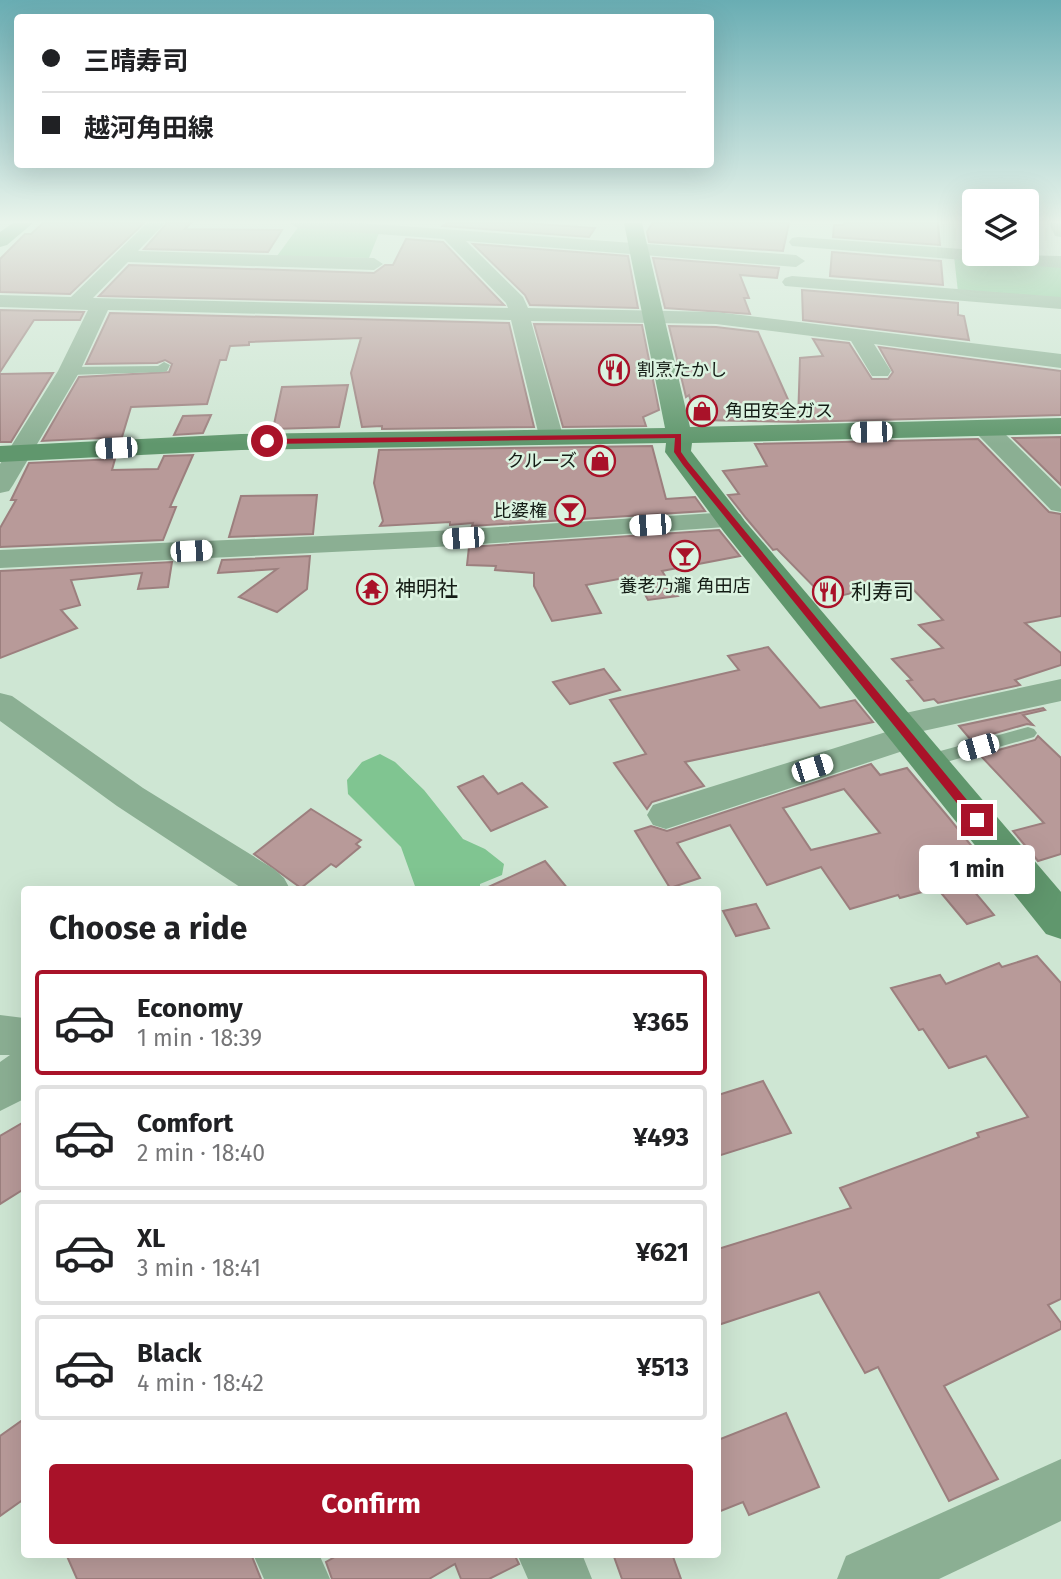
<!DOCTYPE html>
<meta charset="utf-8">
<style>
body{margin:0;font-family:"Fira Sans","Noto Sans JP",sans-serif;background:#f6f6f6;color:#202124;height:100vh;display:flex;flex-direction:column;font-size:26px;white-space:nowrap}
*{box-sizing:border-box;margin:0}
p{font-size:23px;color:#757577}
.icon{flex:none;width:38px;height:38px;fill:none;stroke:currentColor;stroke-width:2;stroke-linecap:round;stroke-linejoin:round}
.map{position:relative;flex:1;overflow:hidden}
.details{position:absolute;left:21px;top:886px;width:700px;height:672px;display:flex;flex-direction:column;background:#fff;border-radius:7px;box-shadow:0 7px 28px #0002}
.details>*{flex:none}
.banner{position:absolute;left:14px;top:14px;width:700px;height:154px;border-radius:7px;box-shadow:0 7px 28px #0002;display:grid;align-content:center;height:154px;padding:0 28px;background:#fff}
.controls{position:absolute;left:962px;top:189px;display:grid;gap:14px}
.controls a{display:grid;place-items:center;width:77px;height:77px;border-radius:7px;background:#fff;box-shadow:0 7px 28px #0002;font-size:35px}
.end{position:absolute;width:32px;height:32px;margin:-16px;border:9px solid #a91229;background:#fff;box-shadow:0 0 0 4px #fff}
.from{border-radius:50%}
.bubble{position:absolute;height:49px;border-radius:7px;background:#fff;box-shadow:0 7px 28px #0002;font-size:23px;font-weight:700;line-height:49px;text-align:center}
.car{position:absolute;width:21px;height:42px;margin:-21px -10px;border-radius:9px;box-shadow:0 0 5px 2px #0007;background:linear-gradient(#fff 24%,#345 0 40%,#fff 0 76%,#345 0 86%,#fff 0)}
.banner b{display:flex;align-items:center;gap:24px;height:66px;font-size:26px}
.banner b+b{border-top:2px solid #e0e0e0}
.banner i{width:18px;height:18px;background:#202124}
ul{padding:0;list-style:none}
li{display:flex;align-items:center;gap:21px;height:105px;margin:0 14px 10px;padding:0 14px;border:4px solid #e0e0e0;border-radius:7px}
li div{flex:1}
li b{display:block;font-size:26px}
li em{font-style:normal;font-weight:700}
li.on{border-color:#a91229}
li>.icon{width:63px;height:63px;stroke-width:1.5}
h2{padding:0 28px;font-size:32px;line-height:84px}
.action{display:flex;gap:14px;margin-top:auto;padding:14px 28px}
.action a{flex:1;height:80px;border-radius:7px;background:#a91229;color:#fff;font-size:28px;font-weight:700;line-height:80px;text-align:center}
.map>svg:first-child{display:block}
.green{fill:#80c591}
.building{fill:#b89a99;stroke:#9c7f7e;stroke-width:2;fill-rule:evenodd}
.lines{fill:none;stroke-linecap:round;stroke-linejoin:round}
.lane{fill:#8baf93;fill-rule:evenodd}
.street{fill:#8baf93;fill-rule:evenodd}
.secondary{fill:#60976d;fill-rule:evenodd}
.route{fill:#a91229}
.labels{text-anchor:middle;stroke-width:5;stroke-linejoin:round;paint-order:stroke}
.far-poi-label{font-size:18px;fill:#141c15;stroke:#dbf3e0;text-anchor:start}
.poi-label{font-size:21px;fill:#141c15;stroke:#dbf3e0;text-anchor:start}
</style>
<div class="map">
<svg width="1061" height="1579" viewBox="0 0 1061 1579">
<rect width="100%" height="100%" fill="#cee6d3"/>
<g class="green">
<path d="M299 226 379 233 369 258 277 256Z"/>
<path d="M954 256 1061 265V297L1036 298 958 292Z"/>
<path d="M380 754 395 762 424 790 463 839 485 849 504 864 502 875 480 884V889H416L401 847 348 794 347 780 362 762Z"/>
</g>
<g class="building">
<path d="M43 223H144L70 294 0 292V259L25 234H31Z"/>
<path d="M167 223H191L185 229 282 230 268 252 144 249Z"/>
<path d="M447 223H526L595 228 589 237 443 226Z"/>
<path d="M652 223H789L783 251 649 242 647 232Z"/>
<path d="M845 223H938L940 245 833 237 834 225H843Z"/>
<path d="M406 239 443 242 504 305 99 296 129 265 374 273 385 265H393Z"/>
<path d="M473 244 628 256 638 308 530 305 525 295Z"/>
<path d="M832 252 941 261 943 285 830 276Z"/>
<path d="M653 258 779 268 777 278 740 275 749 298H744L750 314 665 308Z"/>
<path d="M802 290 958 303V315L964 316 969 340 803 320Z"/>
<path d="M0 310 84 312 80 320H34L0 372Z"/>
<path d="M110 313 509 323 534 427 382 429V426L362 427 351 373 361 338 249 342V345L230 346 226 360H220L207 404 131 407 122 437 42 441 79 377 169 372 172 364 165 360 157 363 86 364Z"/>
<path d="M534 324 642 325 659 410 643 417 646 426 563 427Z"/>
<path d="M669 326 716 327 758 332 798 422 696 420 689 395 686 397Z"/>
<path d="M813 339 849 343 872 379H888L893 372 879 347 1061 371V415L798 422 800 358 823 356Z"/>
<path d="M53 373 11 442H0V374Z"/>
<path d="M348 385 339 427 273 429 282 387Z"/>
<path d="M211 415 203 433 174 435 183 416Z"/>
<path d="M1061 437V485L1013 438Z"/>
<path d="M978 439 1049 512 1061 514V616L1025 623 1061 653V665L1015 680 1020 685 938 703 934 699 924 701 907 681 912 680 892 659 943 648 919 625 943 620 905 581 826 599 777 549 773 550 746 518 728 495 739 494 723 471 767 466 755 444Z"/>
<path d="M652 446 666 499 695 497 705 511 472 526 473 523 450 525V522L380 526 383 521 374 483 379 450Z"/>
<path d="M193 455 170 507H176L163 540 0 547V528L16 500H11L29 463 115 459 112 470 158 469 164 456Z"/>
<path d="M317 495 313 534 229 537 241 496Z"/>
<path d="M719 530 740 556 662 571 678 596 648 600 635 576 586 585 601 613 552 621 534 586V573L495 570 496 566 467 565 469 547Z"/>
<path d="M310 556 307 589 277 612 239 597 277 569 218 573 222 560Z"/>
<path d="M172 562 168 587 138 589 142 573 71 580 80 605 61 610 77 628 0 658V571Z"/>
<path d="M768 647 820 708 855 700 873 722 685 762 704 786 652 802 647 809 614 763 646 754 610 700 739 670 728 656Z"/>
<path d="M604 669 620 690 570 704 553 682Z"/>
<path d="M1043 708 1045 710 1023 715 1033 725 1027 724 971 740 959 726Z"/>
<path d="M1038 736 1061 758V854L1038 861 1013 831 1044 823 980 755 1035 740Z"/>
<path d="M871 764 880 775 907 768 949 818 995 875 968 884 994 915 967 924 937 888 900 898 898 895 850 909 821 867 767 885 730 825 677 843 700 878 670 888 635 831 651 826 667 831ZM844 789 880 833 811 850 783 808Z"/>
<path d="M483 776 498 794 522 783 547 807 491 831 458 787Z"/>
<path d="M311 809 361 840 356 844 360 847 336 867 331 864 301 888 254 854Z"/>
<path d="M545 861 568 889H484Z"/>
<path d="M756 904 769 928 736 936 723 911Z"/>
<path d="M1037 956 1061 983V1299L1048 1305 1061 1323V1329L944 1386 998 1479 949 1501 878 1367 865 1373 819 1292 718 1325V1249L851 1208 840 1188 979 1137 977 1133 1028 1117 986 1056 949 1068 923 1029 919 1030 891 988 940 975 946 984 999 963 1002 967Z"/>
<path d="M763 1081 791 1133 718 1156V1095Z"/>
<path d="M24 1122V1189L0 1204V1136Z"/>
<path d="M786 1413 819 1487 749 1515 743 1502 718 1512V1440Z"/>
<path d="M24 1419V1499L0 1516V1436Z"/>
<path d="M66 1554H251L261 1579H77Z"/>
<path d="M340 1554H514L519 1564 489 1579H461L455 1564 429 1579H332L326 1562Z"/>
<path d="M613 1554H672L681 1579H622Z"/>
</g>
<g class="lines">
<g class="lane">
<path d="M164 362 170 365 167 371 163 372 69 375 63 371 69 367 158 366Z"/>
<path d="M1028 727 1034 729 1037 733 1034 737 929 767 922 766 920 761 922 756Z"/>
</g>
<g class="street">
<path d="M147 223H165L138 251 374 258 383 264 374 270 128 262 93 298 508 308 506 303 444 239 298 228 289 223H361L796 255 805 261 796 267 466 241 523 297 528 308 716 312 1061 354V368L874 344 891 371 888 376H872L851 341 716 324 531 321 563 436 560 441 551 443 542 441 539 436 511 320 108 310 80 371 13 485 9 491 0 493V464L58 371 88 310 0 307V295L71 297Z"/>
<path d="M1049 223H1061V237L1055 236Z"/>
<path d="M798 237 975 250V254L1061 256V268L792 246 789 242 792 238Z"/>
<path d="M792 276 1061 297V309L785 286 782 282 785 278Z"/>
<path d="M986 422 995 424 1061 489V512L1051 510 977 434 974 429 977 424Z"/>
<path d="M730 512 740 514 744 520 740 526 436 547 0 568V550L436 531Z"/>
<path d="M1061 679V701L923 731 926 737 921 745 666 829 653 825 647 815 653 805 886 732 882 725 887 717Z"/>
<path d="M0 693 12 696 143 788 274 869 284 878 290 889H243L117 806 0 721Z"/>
<path d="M0 1015 24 1018V1099L0 1111V1062L10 1055H0Z"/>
<path d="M1061 1459V1521L939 1579H837L846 1556Z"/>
<path d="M253 1554H319L330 1579H264Z"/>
<path d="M517 1554H582L592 1579H528Z"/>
</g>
<g class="secondary">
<path d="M13 223H33L7 245 0 247V232Z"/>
<path d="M624 223H642L690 427 1061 418V434L692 443 691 451 744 520 1061 892V939L1046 934 724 532 665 452 666 443 241 450 0 462V446L241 434 665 428Z"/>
</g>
</g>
<linearGradient id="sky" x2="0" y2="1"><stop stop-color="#69adb3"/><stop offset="0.5" stop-color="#e9f4eb"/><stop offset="1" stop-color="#e9f4eb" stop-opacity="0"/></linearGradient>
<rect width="1061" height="444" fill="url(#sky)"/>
<path class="route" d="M681 434V452L688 462 981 817V823H973L683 465 674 452 675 438 267 444 263 441 267 439Z"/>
<defs>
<g id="restaurant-ring" transform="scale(1.575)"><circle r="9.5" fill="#dbf3e0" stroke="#a91229" stroke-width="1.5"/><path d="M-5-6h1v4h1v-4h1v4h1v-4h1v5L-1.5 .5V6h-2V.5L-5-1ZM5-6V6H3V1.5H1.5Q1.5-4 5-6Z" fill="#a91229"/></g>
<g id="shop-ring" transform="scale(1.575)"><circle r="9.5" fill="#dbf3e0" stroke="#a91229" stroke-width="1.5"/><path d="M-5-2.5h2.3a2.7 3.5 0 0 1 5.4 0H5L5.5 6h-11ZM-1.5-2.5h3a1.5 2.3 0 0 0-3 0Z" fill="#a91229"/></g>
<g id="bar-ring" transform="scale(1.575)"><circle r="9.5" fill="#dbf3e0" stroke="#a91229" stroke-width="1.5"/><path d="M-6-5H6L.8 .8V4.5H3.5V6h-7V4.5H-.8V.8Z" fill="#a91229"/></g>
<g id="temple-ring" transform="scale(1.575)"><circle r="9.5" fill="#dbf3e0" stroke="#a91229" stroke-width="1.5"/><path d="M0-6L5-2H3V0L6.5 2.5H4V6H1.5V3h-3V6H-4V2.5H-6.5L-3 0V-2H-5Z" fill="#a91229"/></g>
</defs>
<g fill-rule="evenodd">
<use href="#restaurant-ring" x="614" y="370"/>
<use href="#shop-ring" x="702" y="411"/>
<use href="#shop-ring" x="600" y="461"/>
<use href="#bar-ring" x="570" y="511"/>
<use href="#bar-ring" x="685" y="556"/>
<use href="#temple-ring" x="372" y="589"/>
<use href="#restaurant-ring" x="828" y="592"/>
</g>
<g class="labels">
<g class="far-poi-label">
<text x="637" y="376">割烹たかし</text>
<text x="725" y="417">角田安全ガス</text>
<text x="577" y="467" text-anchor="end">クルーズ</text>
<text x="547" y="517" text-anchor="end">比婆権</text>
<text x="685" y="592" text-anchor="middle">養老乃瀧 角田店</text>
</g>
<g class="poi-label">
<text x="395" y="596">神明社</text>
<text x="851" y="599">利寿司</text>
</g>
</g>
</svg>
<div class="controls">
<a><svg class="icon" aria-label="layers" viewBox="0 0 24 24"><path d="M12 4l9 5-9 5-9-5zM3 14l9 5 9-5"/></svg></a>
</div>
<i class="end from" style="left:267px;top:441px"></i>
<i class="end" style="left:977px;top:820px"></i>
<div class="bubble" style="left:919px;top:845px;width:116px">1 min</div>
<i class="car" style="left:871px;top:432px;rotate:269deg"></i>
<i class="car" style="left:116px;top:448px;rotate:267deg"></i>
<i class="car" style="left:650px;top:525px;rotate:266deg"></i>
<i class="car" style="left:463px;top:538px;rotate:266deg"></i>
<i class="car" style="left:191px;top:551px;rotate:87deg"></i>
<i class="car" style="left:978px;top:747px;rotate:254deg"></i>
<i class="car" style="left:812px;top:768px;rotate:72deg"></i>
<div class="banner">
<b><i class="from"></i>三晴寿司</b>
<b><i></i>越河角田線</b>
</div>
<section class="details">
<h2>Choose a ride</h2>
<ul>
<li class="on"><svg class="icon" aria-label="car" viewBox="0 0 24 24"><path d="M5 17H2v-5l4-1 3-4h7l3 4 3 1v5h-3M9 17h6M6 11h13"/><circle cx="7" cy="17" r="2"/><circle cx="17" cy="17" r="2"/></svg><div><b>Economy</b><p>1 min · 18:39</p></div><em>¥365</em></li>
<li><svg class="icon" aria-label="car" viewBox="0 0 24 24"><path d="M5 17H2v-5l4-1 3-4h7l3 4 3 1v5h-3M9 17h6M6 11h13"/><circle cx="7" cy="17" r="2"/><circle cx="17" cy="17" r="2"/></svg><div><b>Comfort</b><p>2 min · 18:40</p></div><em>¥493</em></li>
<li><svg class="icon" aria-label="car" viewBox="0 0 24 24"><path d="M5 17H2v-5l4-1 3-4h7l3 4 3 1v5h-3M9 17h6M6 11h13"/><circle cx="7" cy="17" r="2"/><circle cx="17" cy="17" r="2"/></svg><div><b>XL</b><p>3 min · 18:41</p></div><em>¥621</em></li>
<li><svg class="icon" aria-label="car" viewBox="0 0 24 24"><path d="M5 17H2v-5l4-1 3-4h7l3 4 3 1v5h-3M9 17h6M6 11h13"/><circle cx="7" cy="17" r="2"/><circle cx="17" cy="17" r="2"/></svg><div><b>Black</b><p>4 min · 18:42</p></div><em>¥513</em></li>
</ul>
<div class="action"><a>Confirm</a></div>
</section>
</div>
